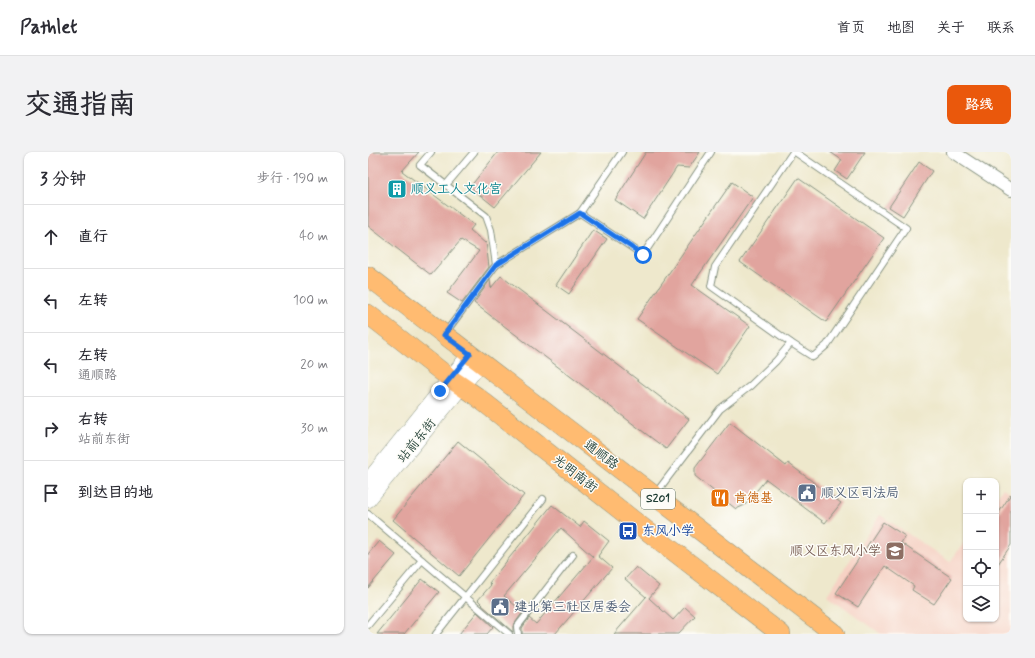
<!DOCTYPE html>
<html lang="zh">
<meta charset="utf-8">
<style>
:root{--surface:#fff;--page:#f2f2f3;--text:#2b2b33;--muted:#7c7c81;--line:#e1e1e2;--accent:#ea580c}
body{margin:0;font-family:Mynerve,"LXGW WenKai TC",sans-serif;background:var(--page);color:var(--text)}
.controls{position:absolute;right:12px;bottom:12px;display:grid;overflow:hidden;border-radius:8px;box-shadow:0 1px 3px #0004}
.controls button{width:36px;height:36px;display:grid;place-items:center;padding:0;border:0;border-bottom:1px solid var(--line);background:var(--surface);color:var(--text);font:20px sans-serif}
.stop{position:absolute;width:12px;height:12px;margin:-9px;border:3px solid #1a73e8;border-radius:50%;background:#fff}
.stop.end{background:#1a73e8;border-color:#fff;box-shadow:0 1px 4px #0008}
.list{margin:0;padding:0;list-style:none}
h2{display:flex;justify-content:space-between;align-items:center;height:52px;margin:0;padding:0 16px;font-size:17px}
h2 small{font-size:13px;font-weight:400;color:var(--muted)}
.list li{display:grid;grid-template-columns:26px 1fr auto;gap:12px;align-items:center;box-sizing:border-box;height:64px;padding:0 16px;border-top:1px solid var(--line)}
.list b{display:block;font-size:15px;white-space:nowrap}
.list p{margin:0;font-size:13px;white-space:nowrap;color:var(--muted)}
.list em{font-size:13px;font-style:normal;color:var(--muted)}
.icon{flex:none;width:22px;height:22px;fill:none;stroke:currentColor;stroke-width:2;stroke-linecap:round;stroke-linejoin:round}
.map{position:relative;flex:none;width:643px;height:482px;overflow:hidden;border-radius:8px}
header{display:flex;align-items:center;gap:24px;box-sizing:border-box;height:56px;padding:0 20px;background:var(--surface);border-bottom:1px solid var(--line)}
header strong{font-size:19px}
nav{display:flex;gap:22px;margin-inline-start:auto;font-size:14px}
.intro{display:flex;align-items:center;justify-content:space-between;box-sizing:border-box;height:96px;padding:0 24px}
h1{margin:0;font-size:28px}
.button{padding:10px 18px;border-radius:8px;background:var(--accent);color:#fff;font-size:14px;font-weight:700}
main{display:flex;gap:24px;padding:0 24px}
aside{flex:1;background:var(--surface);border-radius:8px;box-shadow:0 1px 3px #0004}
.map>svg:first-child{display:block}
.built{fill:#f6d2c4}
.building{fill:#e1a49e}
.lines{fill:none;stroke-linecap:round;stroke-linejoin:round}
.service-casing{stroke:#869280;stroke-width:8}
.minor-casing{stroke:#869280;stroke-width:14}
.tertiary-casing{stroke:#869280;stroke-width:16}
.primary-casing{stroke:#869280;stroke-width:20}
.service{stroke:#fff;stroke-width:6}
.minor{stroke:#fff;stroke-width:12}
.tertiary{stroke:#fff;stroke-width:15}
.primary{stroke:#ffbb71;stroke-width:19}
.route{stroke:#1a73e8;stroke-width:5}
.labels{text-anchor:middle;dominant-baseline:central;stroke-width:3;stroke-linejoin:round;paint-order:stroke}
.shield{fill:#fdfcf7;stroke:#62766e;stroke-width:1}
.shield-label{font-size:12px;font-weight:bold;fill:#1f3d34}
.culture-label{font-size:13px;fill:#0d838f;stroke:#fdfcf7;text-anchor:start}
.street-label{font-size:13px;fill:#1f3d34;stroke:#fdfcf7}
.service-label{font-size:13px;fill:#4e5e75;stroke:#fdfcf7;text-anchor:start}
.food-label{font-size:13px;fill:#c56008;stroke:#fdfcf7;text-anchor:start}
.transit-label{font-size:13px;fill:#164399;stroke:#fdfcf7;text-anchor:start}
.education-label{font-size:13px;fill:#785e54;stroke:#fdfcf7;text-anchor:end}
</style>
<header>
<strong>Pathlet</strong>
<nav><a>首页</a><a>地图</a><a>关于</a><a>联系</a></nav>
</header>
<div class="intro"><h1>交通指南</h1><a class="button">路线</a></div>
<main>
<aside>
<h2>3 分钟<small>步行 · 190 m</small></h2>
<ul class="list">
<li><svg class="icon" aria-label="ahead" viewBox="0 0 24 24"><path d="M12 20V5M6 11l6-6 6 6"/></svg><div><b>直行</b></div><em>40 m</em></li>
<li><svg class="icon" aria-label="left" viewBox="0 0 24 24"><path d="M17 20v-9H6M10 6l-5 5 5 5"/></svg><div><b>左转</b></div><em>100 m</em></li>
<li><svg class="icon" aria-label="left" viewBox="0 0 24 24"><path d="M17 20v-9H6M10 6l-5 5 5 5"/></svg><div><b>左转</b><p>通顺路</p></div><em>20 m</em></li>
<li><svg class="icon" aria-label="right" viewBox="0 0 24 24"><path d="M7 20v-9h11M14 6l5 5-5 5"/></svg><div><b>右转</b><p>站前东街</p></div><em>30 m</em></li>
<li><svg class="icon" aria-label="arrive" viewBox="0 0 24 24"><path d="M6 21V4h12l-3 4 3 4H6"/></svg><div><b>到达目的地</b></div></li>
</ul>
</aside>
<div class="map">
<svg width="643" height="482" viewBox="0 0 643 482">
<rect width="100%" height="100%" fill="#fdfcf7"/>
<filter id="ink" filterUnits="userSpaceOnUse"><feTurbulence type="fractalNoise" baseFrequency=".025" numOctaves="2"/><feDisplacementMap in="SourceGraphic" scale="8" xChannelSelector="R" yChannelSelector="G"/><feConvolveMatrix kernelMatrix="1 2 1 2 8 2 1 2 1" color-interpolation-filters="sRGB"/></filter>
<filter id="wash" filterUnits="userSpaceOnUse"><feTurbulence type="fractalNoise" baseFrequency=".012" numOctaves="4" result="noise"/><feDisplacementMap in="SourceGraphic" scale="16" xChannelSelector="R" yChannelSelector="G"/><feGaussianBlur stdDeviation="0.9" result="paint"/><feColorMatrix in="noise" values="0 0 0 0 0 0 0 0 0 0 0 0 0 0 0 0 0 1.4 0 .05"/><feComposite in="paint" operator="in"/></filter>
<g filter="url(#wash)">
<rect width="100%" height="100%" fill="#eee8cc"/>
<polygon class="built" points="635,336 643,341 643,482 513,482 459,443 512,363 582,410 598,388 598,467 628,467 628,346"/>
<g id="blocks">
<g class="building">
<polygon points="0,0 51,0 34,19 106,73 102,78 117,91 118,90 121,115 94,151 79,141 111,99 93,88 63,123 0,74"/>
<polygon points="130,0 173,0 127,55 102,35"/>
<polygon points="278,0 332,0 321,16 309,15 275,67 247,48"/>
<polygon points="462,0 497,0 479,27 467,19 474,8"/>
<polygon points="551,10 564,19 535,64 521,55"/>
<polygon points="430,26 516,86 458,170 372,110"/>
<polygon points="364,30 385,45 324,133 382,174 349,222 269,167"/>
<polygon points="225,78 239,87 201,142 188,133"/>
<polygon points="133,124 321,267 298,297 106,151 122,128 123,136"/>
<polygon points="362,270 418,314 420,311 473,351 457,371 398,327 377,353 368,357 327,324 327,316"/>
<polygon points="90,289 156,343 91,424 25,368"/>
<polygon points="643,342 643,393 628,415 628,365"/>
<polygon points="184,353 212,375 216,369 241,389 230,404 244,416 187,482 154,482 154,476 161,466 168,472 225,405 193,376 136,444 155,460 145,474 145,480 114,453 115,453 110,448 123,433 121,431"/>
<polygon points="515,370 537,384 533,391 584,426 566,452 544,438 546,434 517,414 490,455 468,441"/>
<polygon points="11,389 28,403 0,436 0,402"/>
<polygon points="268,415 291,434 281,446 305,468 317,455 327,464 310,482 246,482 278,445 257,427"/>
<polygon points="54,427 71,440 36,482 9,482"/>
<polygon points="109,460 125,475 119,482 91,482"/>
</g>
</g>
</g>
<g filter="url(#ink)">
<use href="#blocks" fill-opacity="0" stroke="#869280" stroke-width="1"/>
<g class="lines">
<defs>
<g id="service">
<polyline points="63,0 52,13 118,64 123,78 128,113 78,180"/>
<polyline points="425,0 347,115 343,134 423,191 445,205 459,193 538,76 427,0"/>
<polyline points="78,33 106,0"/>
<polyline points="212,61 254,0"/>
<polyline points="128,113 212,61 275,103 343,0"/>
<polyline points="288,341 352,257 382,234 408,209 423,191"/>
<polyline points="0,362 141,482"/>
<polyline points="0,473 54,408"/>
<polyline points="68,482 175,347"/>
<polyline points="150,482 149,475 205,403"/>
</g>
<polyline id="minor" points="585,0 643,38"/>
<g id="tertiary">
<polyline points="0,329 102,202"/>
<polyline points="0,348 113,211"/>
</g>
<g id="primary">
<polyline points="0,124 467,482"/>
<polyline points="0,162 83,227 108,244 265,368 413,482"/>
</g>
</defs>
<use href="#service" class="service-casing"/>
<use href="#minor" class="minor-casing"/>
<use href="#tertiary" class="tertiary-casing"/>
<use href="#primary" class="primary-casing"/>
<use href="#service" class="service"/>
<use href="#minor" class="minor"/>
<use href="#tertiary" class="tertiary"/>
<use href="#primary" class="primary"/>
</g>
</g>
<g class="lines" filter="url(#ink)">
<polyline class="route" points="72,239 102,202 76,183 128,113 212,61 275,103"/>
</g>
<defs>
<symbol id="building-square" viewBox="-11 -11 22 22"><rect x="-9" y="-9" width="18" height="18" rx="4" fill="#0f9aa8" stroke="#fdfcf7"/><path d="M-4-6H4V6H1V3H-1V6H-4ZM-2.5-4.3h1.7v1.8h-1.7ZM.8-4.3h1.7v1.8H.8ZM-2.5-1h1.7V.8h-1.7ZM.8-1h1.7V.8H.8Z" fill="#fff"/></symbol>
<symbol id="civic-square" viewBox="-11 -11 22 22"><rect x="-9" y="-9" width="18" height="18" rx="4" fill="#5c6f8a" stroke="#fdfcf7"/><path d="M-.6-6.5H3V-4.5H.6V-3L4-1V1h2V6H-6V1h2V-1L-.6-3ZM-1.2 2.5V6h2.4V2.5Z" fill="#fff"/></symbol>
<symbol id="restaurant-square" viewBox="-11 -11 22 22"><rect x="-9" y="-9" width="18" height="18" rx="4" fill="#e8710a" stroke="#fdfcf7"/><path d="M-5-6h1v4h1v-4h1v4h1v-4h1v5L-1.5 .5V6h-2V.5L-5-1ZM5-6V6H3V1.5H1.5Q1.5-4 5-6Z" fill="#fff"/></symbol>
<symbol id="bus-square" viewBox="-11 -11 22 22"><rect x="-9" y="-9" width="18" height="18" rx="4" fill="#1a4fb4" stroke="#fdfcf7"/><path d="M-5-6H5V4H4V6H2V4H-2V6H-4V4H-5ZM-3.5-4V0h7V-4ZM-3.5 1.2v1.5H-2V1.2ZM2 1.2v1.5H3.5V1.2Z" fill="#fff"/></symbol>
<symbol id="school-square" viewBox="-11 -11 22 22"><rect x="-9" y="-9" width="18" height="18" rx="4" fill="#8d6e63" stroke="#fdfcf7"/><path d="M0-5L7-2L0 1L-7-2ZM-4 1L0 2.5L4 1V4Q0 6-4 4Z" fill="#fff"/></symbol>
</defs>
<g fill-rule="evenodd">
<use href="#building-square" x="18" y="26" width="22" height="22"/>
<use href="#civic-square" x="428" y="330" width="22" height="22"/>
<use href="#restaurant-square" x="341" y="335" width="22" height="22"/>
<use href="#bus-square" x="249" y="368" width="22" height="22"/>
<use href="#school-square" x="516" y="388" width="22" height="22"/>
<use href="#civic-square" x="121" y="444" width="22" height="22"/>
</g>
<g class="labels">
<rect class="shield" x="273" y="337" width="34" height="20" rx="3"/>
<g class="shield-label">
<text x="290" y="347">S201</text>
</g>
<g class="culture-label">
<text x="43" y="37">顺义工人文化宫</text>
</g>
<g class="street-label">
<text transform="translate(49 289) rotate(-51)">站前东街</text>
<text transform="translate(233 303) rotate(37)">通顺路</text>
<text transform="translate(207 322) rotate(38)">光明南街</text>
</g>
<g class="service-label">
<text x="453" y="341">顺义区司法局</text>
<text x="146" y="455">建北第三社区居委会</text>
</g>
<g class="food-label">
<text x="366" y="346">肯德基</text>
</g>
<g class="transit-label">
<text x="274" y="379">东风小学</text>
</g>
<g class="education-label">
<text x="513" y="399">顺义区东风小学</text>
</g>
</g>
</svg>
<div class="controls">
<button>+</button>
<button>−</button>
<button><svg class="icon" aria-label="locate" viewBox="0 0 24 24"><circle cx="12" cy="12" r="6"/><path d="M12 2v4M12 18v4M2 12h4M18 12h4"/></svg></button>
<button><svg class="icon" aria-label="layers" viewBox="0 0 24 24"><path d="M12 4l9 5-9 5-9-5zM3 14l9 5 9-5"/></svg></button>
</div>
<div class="stop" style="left:275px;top:103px"></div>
<div class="stop end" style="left:72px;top:239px"></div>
</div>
</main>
